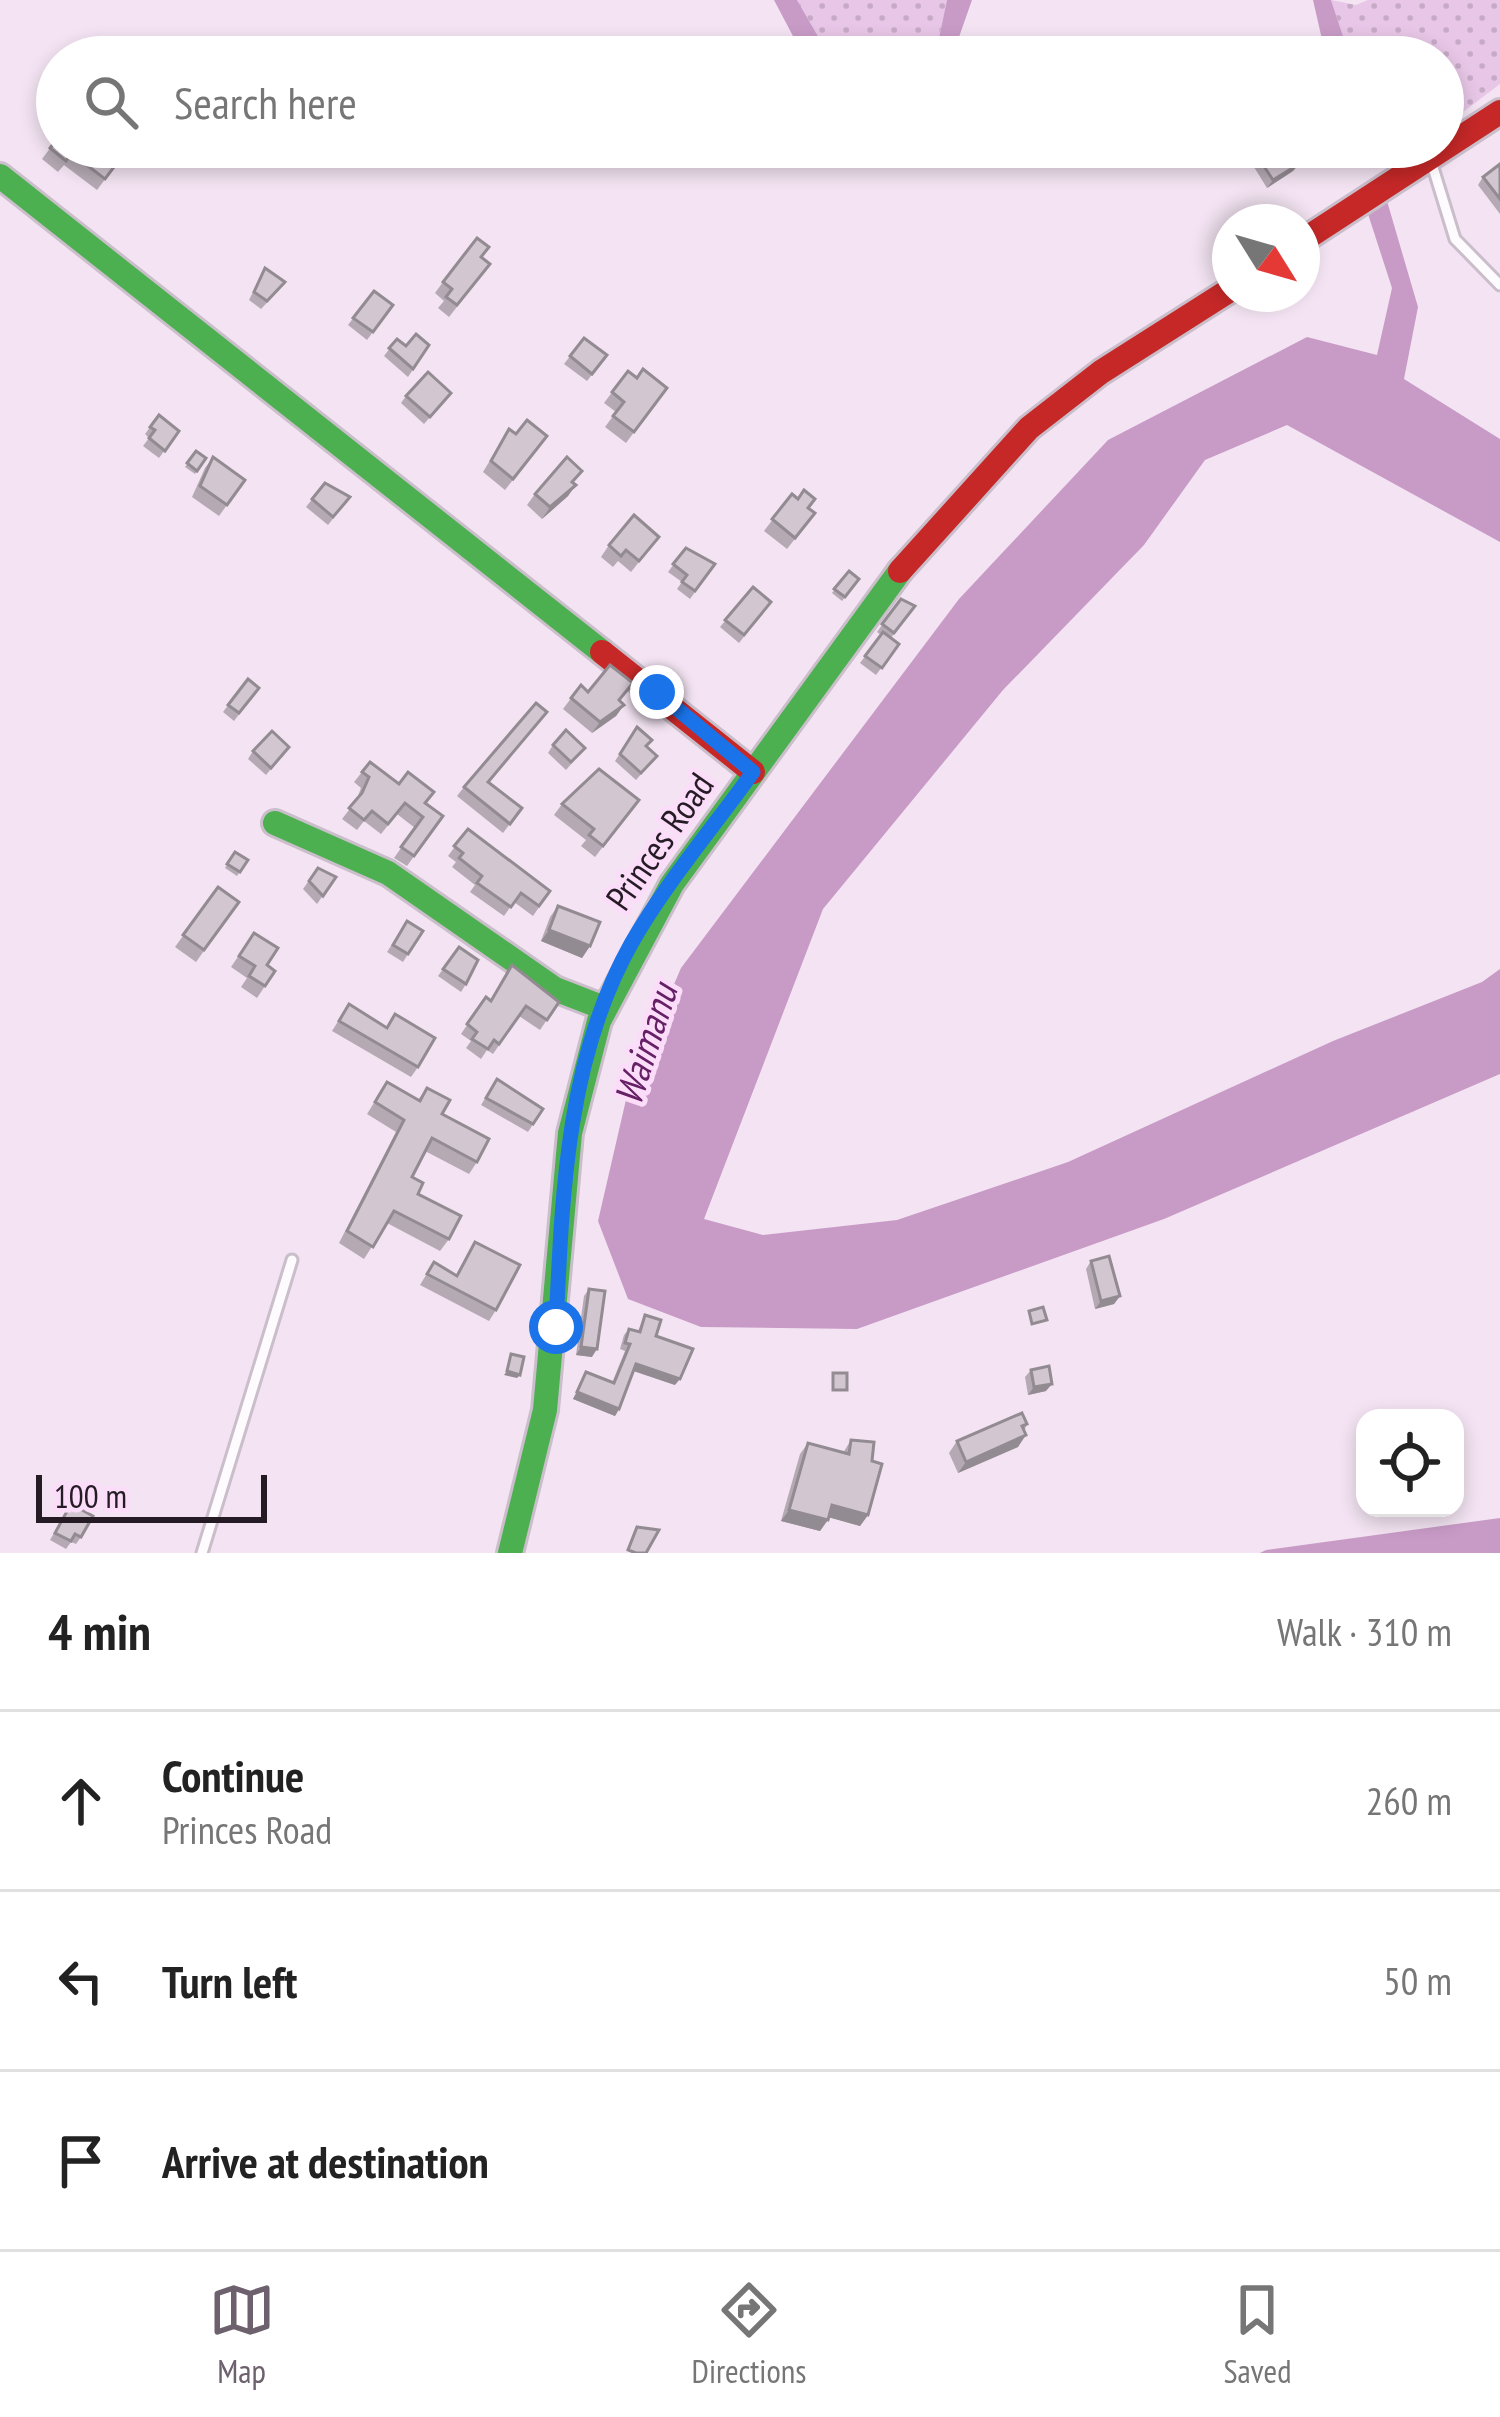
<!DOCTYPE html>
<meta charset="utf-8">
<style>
:root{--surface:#fff;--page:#f6f6f6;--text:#222;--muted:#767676;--line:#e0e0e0;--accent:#6d616d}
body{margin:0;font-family:"PT Sans Narrow",sans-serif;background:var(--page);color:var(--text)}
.controls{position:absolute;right:36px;bottom:36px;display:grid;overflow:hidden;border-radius:24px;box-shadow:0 6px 18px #0003}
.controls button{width:108px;height:108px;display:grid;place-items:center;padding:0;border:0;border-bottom:3px solid var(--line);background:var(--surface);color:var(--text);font:60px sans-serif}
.compass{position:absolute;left:1212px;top:204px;width:108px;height:108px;border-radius:50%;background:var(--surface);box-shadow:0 6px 18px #0003;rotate:127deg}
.scale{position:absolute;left:36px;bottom:30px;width:231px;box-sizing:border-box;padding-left:12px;border:6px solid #251b25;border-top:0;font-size:33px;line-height:42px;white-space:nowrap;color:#251b25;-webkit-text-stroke:9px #fbddf9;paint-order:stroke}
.stop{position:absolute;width:36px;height:36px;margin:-27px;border:9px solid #1a73e8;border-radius:50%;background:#fff}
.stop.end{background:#1a73e8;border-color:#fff;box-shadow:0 3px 12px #0008}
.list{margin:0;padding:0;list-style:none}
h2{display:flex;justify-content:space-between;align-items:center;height:156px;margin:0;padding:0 48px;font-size:51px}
h2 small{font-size:39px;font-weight:400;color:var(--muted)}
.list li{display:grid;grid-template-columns:78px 1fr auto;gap:36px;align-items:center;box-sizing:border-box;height:180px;padding:0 48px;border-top:3px solid var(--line)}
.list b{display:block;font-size:45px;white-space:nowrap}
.list p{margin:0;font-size:39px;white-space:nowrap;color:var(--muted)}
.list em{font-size:39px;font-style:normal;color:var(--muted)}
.icon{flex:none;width:66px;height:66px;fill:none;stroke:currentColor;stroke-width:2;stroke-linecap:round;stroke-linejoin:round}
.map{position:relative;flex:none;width:1500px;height:1553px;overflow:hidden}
.search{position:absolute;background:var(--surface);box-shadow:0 6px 18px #0003;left:36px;right:36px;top:36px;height:132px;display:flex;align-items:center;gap:30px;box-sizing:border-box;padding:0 42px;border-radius:66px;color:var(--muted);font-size:45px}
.sheet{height:696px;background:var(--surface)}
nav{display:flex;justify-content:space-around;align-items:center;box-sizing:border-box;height:168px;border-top:3px solid var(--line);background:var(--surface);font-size:33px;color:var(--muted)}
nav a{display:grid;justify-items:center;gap:6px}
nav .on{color:var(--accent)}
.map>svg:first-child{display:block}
.grass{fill:url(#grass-dots)}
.water{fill:#c89bc6}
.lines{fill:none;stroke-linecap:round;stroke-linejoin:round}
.lane-casing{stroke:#cabeca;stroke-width:15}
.fast-casing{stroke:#cabeca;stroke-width:30}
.jam-casing{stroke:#cabeca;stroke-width:30}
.lane{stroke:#fdfbfd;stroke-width:9}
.fast{stroke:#4caf50;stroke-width:24}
.jam{stroke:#c62828;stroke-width:24}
.wall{fill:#b5aab4}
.shaded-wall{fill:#938b92}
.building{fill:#d2c6d1;stroke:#938b92;stroke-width:3}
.route{stroke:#1a73e8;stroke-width:15}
.labels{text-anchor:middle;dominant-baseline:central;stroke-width:10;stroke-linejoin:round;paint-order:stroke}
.street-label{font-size:36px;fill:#251b25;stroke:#fbddf9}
.water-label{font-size:39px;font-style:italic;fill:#652066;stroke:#fbddf9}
</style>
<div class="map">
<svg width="1500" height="1553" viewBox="0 0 1500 1553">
<defs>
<pattern id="grass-dots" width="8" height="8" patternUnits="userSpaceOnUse" patternTransform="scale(3)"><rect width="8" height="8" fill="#e8c6e7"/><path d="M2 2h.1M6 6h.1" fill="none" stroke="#c7aac6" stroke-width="1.8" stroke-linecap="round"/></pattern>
</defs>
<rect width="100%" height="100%" fill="#f4e4f3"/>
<g class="grass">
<polygon points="797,0 947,0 935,57 830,57"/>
<polygon points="1331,0 1356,5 1368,0 1500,0 1500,84 1443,127 1443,57 1350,57"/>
</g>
<g class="water">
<polygon points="774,0 797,0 830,57 804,57"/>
<polygon points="947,0 972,0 952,57 935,57"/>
<polygon points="1313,0 1331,0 1350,57 1326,57"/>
<polygon points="1387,201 1418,307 1404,379 1500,439 1500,542 1287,425 1205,460 1144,545 1003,690 823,909 704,1219 763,1235 897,1220 1068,1162 1333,1041 1482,982 1500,969 1500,1074 1164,1219 857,1329 701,1327 628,1299 598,1221 628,1091 681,968 959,599 1108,440 1307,337 1377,355 1392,288 1368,214"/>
<polygon points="1500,1518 1500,1553 1260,1553 1266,1550"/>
</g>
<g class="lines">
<defs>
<g id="lane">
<polyline points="1431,161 1455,239 1500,285"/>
<polyline points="202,1553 292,1260"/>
</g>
<g id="fast">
<polyline points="0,176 602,652"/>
<polyline points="275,823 388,873 555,989 604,1008"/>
<polyline points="510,1553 545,1410 570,1133 599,1021 672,884 900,571"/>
</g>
<g id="jam">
<polyline points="1302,241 1500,112"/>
<polyline points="900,571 1029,428 1101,372 1230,290"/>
<polyline points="602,652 753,772"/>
</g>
</defs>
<use href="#lane" class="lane-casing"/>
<use href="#fast" class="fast-casing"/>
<use href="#jam" class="jam-casing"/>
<use href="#lane" class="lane"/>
<use href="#fast" class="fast"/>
<use href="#jam" class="jam"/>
</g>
<g class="wall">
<polygon points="57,139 129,147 97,190 64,165 58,172 42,159"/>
<polygon points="1254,151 1299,164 1293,171 1267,188 1249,159"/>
<polygon points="1500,164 1500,214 1478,185 1483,177"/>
<polygon points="482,258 482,275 449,317 438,308 444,301 435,293 443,282"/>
<polygon points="265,268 280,289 261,309 249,300"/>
<polygon points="374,291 393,305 367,340 348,325"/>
<polygon points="584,338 607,355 587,381 564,364"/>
<polygon points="397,339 406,346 429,345 408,377 384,356"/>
<polygon points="628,371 637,378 667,388 626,443 605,427 616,412 604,403"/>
<polygon points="451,393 424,424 401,403 406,396"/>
<polygon points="159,415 179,431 159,458 143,446 149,438 145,434"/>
<polygon points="509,429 516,434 547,436 505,490 483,472"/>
<polygon points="196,451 206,458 195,474 185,467"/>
<polygon points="213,457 245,480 219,516 192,497 205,468"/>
<polygon points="325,483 350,497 328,525 306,507"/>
<polygon points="574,483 568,496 542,519 527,505 535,494"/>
<polygon points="792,494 815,513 787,549 764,531"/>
<polygon points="659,537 631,572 618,561 613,567 601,557 609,545"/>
<polygon points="686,548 715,564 690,599 677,589 682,582 668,572"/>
<polygon points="849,571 859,579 842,601 832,593"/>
<polygon points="753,587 771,602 739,643 720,627"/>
<polygon points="901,599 915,606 891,638 899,644 876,675 860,663 881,635 877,632"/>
<polygon points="248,679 259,688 234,721 223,712"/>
<polygon points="581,685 588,692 620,701 624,705 616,716 592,733 563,709"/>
<polygon points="547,712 489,783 522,808 503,833 457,796 464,787"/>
<polygon points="637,727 647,747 657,756 636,780 615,761"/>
<polygon points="553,745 585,748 566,770 548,753"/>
<polygon points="289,747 266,775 248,759 253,751"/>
<polygon points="370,762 443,816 407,866 394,858 415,828 397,814 381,834 364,821 357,830 342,819 356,801 361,788 354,782"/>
<polygon points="639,800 595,857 581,846 586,840 554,815 562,804"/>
<polygon points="468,829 550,891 533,916 514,902 504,916 470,892 475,885 452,867 456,862 448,856"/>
<polygon points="235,852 248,860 237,876 225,868"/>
<polygon points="318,868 336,877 317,904 303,889"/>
<polygon points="218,887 239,902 196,962 175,947"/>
<polygon points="558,906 590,946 582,958 541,941 550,917"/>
<polygon points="407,921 408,954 403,962 387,952"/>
<polygon points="254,933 267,965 275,971 257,998 241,987 247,978 231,967"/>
<polygon points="459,947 466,984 461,992 438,976"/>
<polygon points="512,965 559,1002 540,1030 519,1016 493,1054 487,1050 481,1059 466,1048 471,1041 461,1034 486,997 491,1001"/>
<polygon points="349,1004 386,1028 395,1014 418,1067 411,1077 332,1031"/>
<polygon points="497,1079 543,1109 528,1132 481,1105"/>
<polygon points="387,1082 418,1100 427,1088 442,1114 477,1162 469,1174 425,1151 412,1177 418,1194 449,1239 440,1251 387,1223 364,1259 339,1243 396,1132 367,1114"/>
<polygon points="475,1242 496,1310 489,1321 420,1285 434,1262 456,1275"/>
<polygon points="1091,1261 1120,1296 1114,1304 1095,1309 1086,1269"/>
<polygon points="589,1289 592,1357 576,1355 584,1296"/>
<polygon points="645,1315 656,1336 675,1385 633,1371 619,1409 615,1416 573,1399 586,1372 612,1383 625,1351 620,1349 624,1335 629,1329 638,1331"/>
<polygon points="1031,1370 1046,1391 1028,1395 1025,1377"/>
<polygon points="1027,1424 1018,1447 958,1473 949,1453 957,1441"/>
<polygon points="851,1440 868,1515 860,1526 829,1517 820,1531 781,1521 800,1454 808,1443 843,1453"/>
<polygon points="71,1504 81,1537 76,1544 71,1542 66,1549 50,1540"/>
</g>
<g class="shaded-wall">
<polygon points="1299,164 1293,171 1267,188 1273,180"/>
<polygon points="576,485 568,496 542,519 550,507"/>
<polygon points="624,705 616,716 592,733 600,722"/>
<polygon points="549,930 590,946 582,958 541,941"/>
<polygon points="1120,1296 1114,1304 1095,1309 1101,1301"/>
<polygon points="581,1347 597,1349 592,1357 576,1355"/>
<polygon points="636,1364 680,1379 675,1385 631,1370"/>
<polygon points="507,1371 520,1375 517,1378 504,1375"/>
<polygon points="1052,1384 1046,1391 1028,1395 1034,1387"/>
<polygon points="577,1392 619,1409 615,1416 573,1399"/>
<polygon points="1026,1435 1018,1447 958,1473 966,1462"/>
<polygon points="832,1505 868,1515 860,1526 824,1516"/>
<polygon points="789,1510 828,1520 820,1531 781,1521"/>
</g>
<g class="building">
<polygon points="57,139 57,147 129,147 105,179 71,153 66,161 50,148"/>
<polygon points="1261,147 1288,147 1299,164 1273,180 1254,151"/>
<polygon points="1500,164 1500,199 1483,177"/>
<polygon points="477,238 489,247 481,257 490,264 457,305 446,297 452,289 443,282"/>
<polygon points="265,268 285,282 267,301 254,292"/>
<polygon points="374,291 393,305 373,332 353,318"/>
<polygon points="416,334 429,345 413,369 389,348 397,339 406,346"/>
<polygon points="584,338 607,355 592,374 570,356"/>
<polygon points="643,369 667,388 634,432 613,416 624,402 612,392 628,371 637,378"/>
<polygon points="428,372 451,393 430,417 406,396"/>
<polygon points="159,415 179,431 165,451 149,438 155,430 150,427"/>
<polygon points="527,420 547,436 513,479 491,461 509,429 516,434"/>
<polygon points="196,451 206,458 197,471 187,463"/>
<polygon points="213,457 245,480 227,505 200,486"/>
<polygon points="567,457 582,471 572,482 576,485 550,507 535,494"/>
<polygon points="325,483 350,497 333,517 312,499"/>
<polygon points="804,490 815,499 808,508 815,513 795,538 772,519 792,494 798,499"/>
<polygon points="634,515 659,537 639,561 626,550 621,556 609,545"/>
<polygon points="686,548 715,564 695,591 682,582 687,575 673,564"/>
<polygon points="849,571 859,579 845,597 834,589"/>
<polygon points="753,587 771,602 744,635 725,620"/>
<polygon points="901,599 915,606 894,633 882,624"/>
<polygon points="883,632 899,644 882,668 865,656"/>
<polygon points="610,665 633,683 619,700 624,705 600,722 571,698 581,685 588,692"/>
<polygon points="248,679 259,688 239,713 228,705"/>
<polygon points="536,703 547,712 488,782 522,808 510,824 464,787"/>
<polygon points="637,727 652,740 646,746 657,756 641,773 620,754"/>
<polygon points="566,730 585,748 571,762 553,745"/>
<polygon points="272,731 289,747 271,768 253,751"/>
<polygon points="370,762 399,784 408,772 434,792 425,803 443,816 414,856 401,847 423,817 405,803 388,824 372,811 364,820 349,808 362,793 369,777 362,772"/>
<polygon points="599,769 639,800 603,846 589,835 594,829 562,804"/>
<polygon points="468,829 550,891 539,906 521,893 511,907 477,883 482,876 459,858 463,853 454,846"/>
<polygon points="235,852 248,860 240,872 227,864"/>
<polygon points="318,868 336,877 323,896 309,881"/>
<polygon points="218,887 239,902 204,950 183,935"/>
<polygon points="558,906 600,922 590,946 549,930"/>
<polygon points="407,921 423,931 408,954 393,945"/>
<polygon points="254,933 278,948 267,965 275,971 265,986 249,976 255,966 239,956"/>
<polygon points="459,947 478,960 466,984 443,969"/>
<polygon points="512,965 559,1002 547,1020 526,1006 499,1044 494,1040 488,1049 472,1039 477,1032 467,1024 486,997 491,1001"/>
<polygon points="349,1004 387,1028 395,1014 435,1038 418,1067 339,1021"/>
<polygon points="497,1079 543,1109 533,1124 486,1098"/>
<polygon points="387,1082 420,1101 427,1088 450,1100 442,1114 489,1139 477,1162 432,1138 412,1177 423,1183 418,1194 461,1216 449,1239 394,1211 373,1247 347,1231 404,1120 375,1102"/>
<polygon points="475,1242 520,1265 496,1310 427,1274 434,1262 457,1276"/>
<polygon points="1109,1256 1120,1296 1101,1301 1091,1261"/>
<polygon points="589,1289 605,1291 597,1349 581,1347"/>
<polygon points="1043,1307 1047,1320 1032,1324 1029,1311"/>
<polygon points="645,1315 661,1320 656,1336 693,1349 680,1379 636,1364 619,1409 577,1392 586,1372 614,1383 630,1344 625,1343 629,1329 640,1332"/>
<polygon points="511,1354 524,1357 520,1375 507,1371"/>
<polygon points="1049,1366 1052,1384 1034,1387 1031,1370"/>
<rect x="833" y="1373" width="14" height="17"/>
<polygon points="1022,1413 1027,1424 1022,1426 1026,1435 966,1462 957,1441"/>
<polygon points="851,1440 874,1442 872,1461 882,1464 868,1515 832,1505 828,1520 789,1510 808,1443 849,1454"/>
<polygon points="71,1504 93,1516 81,1537 75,1534 71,1541 55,1533"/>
<polygon points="637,1527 659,1530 646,1553 636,1553 628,1550"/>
</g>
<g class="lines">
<path class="route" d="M 556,1327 C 562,1197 566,1060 631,944 C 665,884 713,828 753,772 L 657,692"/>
</g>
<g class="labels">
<g class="street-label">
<text transform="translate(659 841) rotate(-55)">Princes Road</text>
</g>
<g class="water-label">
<text transform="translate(645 1044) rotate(-72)">Waimanu</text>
</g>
</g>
</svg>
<div class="controls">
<button><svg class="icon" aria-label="locate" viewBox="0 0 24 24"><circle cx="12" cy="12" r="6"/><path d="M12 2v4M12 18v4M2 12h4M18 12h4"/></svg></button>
</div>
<svg class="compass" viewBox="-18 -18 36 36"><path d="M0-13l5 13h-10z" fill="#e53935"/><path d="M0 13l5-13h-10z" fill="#767676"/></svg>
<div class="scale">100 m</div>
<div class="stop" style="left:556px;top:1327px"></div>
<div class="stop end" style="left:657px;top:692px"></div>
<div class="search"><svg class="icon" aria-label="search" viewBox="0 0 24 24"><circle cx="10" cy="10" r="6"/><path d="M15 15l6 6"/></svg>Search here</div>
</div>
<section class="sheet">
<h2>4 min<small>Walk · 310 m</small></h2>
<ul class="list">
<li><svg class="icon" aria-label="ahead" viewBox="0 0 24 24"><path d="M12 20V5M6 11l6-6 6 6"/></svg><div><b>Continue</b><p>Princes Road</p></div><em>260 m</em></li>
<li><svg class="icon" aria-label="left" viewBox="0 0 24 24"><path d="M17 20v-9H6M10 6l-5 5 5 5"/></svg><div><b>Turn left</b></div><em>50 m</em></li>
<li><svg class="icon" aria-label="arrive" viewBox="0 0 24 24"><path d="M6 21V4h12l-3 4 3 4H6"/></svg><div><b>Arrive at destination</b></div></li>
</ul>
</section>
<nav>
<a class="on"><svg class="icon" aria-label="map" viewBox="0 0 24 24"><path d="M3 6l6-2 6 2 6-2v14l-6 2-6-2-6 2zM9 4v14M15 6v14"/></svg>Map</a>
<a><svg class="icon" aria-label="directions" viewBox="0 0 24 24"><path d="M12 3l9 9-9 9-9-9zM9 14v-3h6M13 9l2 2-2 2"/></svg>Directions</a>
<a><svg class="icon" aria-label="saved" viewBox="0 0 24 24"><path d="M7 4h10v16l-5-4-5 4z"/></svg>Saved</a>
</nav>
